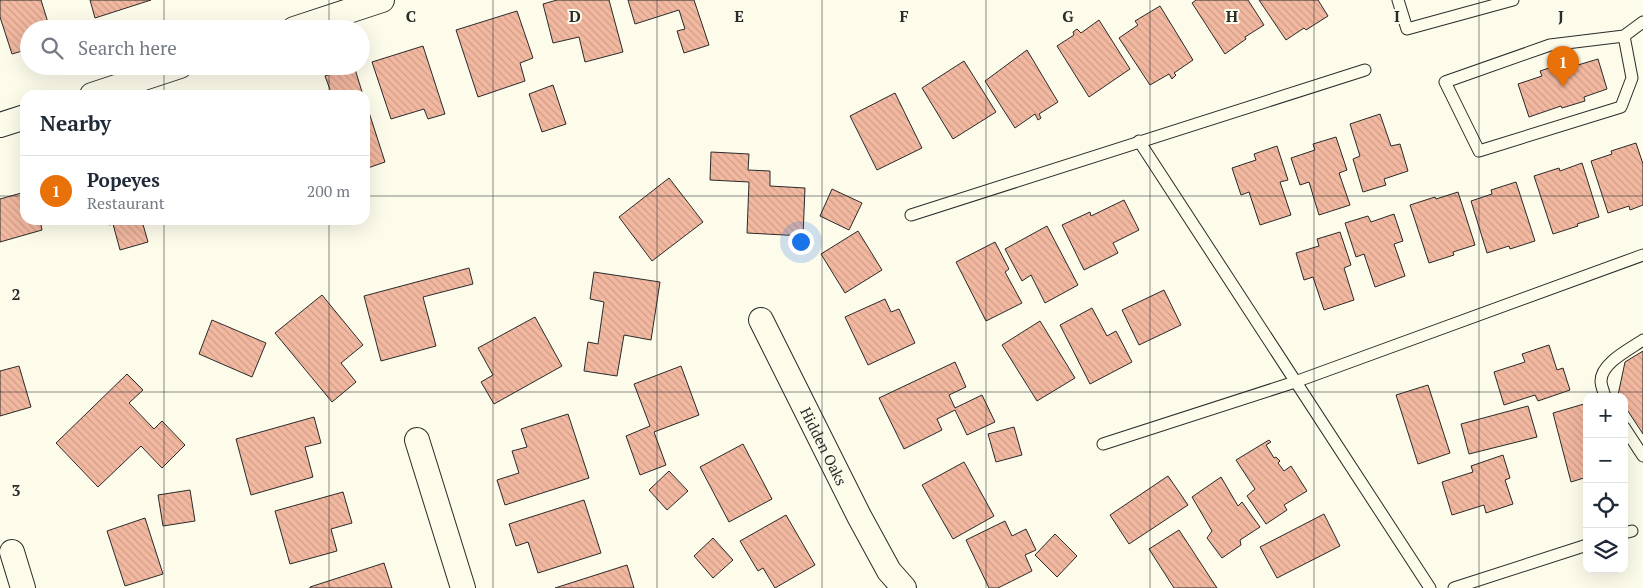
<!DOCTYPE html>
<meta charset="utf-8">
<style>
:root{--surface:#fff;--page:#f2f2f3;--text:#1f2937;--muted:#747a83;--line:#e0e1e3;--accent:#c62828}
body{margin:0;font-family:"PT Serif",serif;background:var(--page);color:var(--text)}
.controls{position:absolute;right:15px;bottom:15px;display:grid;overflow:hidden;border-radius:10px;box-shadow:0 5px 20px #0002}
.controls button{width:45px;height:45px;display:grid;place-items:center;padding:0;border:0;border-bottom:1px solid var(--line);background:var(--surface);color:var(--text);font:25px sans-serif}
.you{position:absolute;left:800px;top:241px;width:18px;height:18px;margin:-12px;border:4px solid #fff;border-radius:50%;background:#1a73e8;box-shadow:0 0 0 8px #1a73e833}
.badge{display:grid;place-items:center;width:32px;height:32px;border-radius:50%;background:var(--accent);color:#fff;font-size:16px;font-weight:700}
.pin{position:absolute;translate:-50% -41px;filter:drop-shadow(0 1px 2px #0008)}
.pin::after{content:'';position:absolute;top:26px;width:18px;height:15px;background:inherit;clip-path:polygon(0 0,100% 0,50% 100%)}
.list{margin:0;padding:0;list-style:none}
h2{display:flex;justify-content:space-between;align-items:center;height:65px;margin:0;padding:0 20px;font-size:21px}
h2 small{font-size:16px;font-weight:400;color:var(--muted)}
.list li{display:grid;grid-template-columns:32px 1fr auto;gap:15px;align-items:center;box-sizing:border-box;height:70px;padding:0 20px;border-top:1px solid var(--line)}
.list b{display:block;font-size:19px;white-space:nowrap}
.list p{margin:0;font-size:16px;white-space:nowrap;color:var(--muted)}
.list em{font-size:16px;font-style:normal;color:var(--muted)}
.icon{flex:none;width:28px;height:28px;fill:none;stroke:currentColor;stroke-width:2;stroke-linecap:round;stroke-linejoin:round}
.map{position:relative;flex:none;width:1643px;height:588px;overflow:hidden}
.search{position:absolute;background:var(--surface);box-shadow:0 5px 20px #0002;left:20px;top:20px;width:350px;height:55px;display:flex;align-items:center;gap:12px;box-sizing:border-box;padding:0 18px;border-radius:28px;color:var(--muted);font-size:19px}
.panel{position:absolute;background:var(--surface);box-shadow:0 5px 20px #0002;left:20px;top:90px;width:350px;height:135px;border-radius:15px}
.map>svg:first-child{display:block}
.building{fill:url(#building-back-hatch);stroke:#2b2b2b}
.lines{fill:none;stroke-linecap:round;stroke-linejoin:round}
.lane-casing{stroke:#2b2b2b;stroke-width:13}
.street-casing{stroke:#2b2b2b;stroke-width:26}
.lane{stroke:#fdfbea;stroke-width:11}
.street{stroke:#fdfbea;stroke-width:24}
.grid{fill:none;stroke:#2b2b2b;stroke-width:1;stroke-opacity:0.55}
.labels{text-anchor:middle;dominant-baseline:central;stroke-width:4;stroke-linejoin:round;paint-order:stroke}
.street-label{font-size:15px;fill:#2b2b2b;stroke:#fdfbea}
.grid-label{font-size:16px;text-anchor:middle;font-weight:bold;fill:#2b2b2b;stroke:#fdfbea;stroke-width:4;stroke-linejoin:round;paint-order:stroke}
</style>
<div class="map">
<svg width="1643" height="588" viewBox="0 0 1643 588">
<defs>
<pattern id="building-back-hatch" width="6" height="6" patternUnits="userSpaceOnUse" patternTransform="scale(1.25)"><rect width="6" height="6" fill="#f2b8a0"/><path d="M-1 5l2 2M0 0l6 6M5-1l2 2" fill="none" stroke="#d09e8a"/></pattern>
</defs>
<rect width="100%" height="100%" fill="#fdfbea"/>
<g class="building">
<polygon points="0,0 41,0 50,29 29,29 29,49 12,54 0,17"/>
<polygon points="90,0 151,0 95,18"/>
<polygon points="557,0 609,0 623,52 585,62 579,37 553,43 543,4"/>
<polygon points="628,0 694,0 709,45 684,53 677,31 685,29 679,10 635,24"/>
<polygon points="1196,0 1248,0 1264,25 1245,37 1246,39 1225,54 1192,3"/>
<polygon points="1259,0 1318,0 1328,16 1306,30 1304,28 1286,40"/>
<polygon points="1160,6 1193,60 1174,73 1176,75 1172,79 1169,74 1150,85 1119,38 1138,25 1135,21"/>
<polygon points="517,11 533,58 520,63 525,81 478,97 456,30"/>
<polygon points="1099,20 1130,69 1089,97 1057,46 1074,35 1073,32 1077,29 1081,33"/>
<polygon points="423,46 445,114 428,119 424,109 391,119 372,62"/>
<polygon points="1027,50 1058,102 1039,114 1041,118 1038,120 1035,114 1015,128 985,81"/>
<polygon points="1576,59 1578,65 1598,59 1607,89 1584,97 1585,101 1562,108 1561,106 1529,117 1518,84 1542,76 1540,71"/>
<polygon points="964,61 996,112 953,139 922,88"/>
<polygon points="354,66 363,95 332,95 325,76"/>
<polygon points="553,85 566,124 542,132 529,94"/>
<polygon points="895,93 922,148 877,170 850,116"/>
<polygon points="365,100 385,162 365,169"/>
<polygon points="1380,114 1391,146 1400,144 1408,171 1384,179 1386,185 1363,192 1353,159 1360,156 1350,124"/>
<polygon points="1336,137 1347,170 1339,173 1350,205 1319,215 1309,182 1300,185 1291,158 1315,150 1313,144"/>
<polygon points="1636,143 1643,164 1643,205 1630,210 1629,206 1608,213 1591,161 1612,154 1611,151"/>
<polygon points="1277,146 1288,180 1280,182 1291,215 1260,225 1249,192 1241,195 1232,168 1256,160 1254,154"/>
<polygon points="711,152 749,154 748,170 770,171 770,186 805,188 803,236 747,233 749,182 710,180"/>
<polygon points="1582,163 1599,217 1577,224 1578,226 1553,234 1534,176 1559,168 1560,171"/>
<polygon points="669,178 703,222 652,261 619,217"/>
<polygon points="1516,182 1535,241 1510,249 1509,246 1487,253 1471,201 1492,194 1491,190"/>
<polygon points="832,189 862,203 849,230 820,216"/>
<polygon points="25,192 25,220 40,220 42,230 0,242 0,199"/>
<polygon points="1458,192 1475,245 1453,252 1454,255 1429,263 1410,205 1435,197 1436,199"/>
<polygon points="1124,200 1139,230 1113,243 1118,253 1084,270 1062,225 1090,212 1091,216"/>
<polygon points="1394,214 1403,241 1394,244 1405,276 1375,287 1364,254 1356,257 1345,223 1368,216 1371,222"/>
<polygon points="107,220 135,220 136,223 142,221 148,242 120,250 113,224 109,225"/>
<polygon points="1047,226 1078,285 1045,303 1031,275 1022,281 1005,249"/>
<polygon points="858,231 882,270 845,293 821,254"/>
<polygon points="1340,232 1351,265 1344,268 1354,300 1324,310 1313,277 1304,280 1296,253 1319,246 1317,239"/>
<polygon points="995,242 1009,269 1005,272 1022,303 986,321 956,262"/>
<polygon points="469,268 473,284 423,297 436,346 381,361 364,296"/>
<polygon points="594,272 660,282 651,340 624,335 617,376 584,371 588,342 598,344 604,302 590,299"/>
<polygon points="1164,290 1181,325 1139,345 1122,310"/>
<polygon points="322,295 363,345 341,363 356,382 332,402 275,333"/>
<polygon points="885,299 891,312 899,309 915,343 868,365 845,317"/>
<polygon points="1092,308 1107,336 1116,331 1132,362 1090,384 1060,325"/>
<polygon points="535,317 562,366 494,404 481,382 493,375 478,348"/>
<polygon points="212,320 266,343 252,377 199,354"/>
<polygon points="1040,321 1075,378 1037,401 1002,345"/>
<polygon points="1549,345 1557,370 1563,368 1570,390 1538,401 1535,395 1504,405 1494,372 1525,362 1522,354"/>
<polygon points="1643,351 1643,434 1624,405 1624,397 1619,397 1618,395 1625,362"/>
<polygon points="955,362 966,387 949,395 955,408 982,395 995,422 967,435 955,410 937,419 942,430 904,449 879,398"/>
<polygon points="19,366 31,407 0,416 0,371"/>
<polygon points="681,366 699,415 654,432 666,465 640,475 626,436 650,426 634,384"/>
<polygon points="127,374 143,390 129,403 154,429 162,421 185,445 162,468 141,446 98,487 56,443"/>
<polygon points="1428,385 1450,453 1418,464 1396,395"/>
<polygon points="1584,404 1587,412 1587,477 1571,482 1553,413"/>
<polygon points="1528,406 1537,437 1469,454 1461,424"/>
<polygon points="568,414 589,478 505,505 497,480 519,473 512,451 527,447 521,429"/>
<polygon points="314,417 321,443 305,447 313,477 251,495 236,439"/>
<polygon points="1014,427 1022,455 996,462 988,434"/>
<polygon points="1269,440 1271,442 1266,445 1274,458 1276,457 1280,461 1278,463 1284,471 1291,466 1307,491 1284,505 1287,510 1266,524 1247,496 1255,489 1236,460"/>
<polygon points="743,444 772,499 729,522 700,467"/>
<polygon points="1503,455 1510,478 1505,480 1513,504 1486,513 1484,505 1452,515 1442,482 1473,472 1471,466"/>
<polygon points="964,462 994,516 953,539 922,485"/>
<polygon points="669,471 688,491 667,510 649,490"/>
<polygon points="1168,476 1188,505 1129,544 1110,515"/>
<polygon points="1221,477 1238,506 1242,502 1260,527 1240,540 1241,545 1222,558 1207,538 1212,531 1192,497"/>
<polygon points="190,490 195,521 163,526 158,495"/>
<polygon points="343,492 352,523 331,529 337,551 290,564 275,511"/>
<polygon points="584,500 601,553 538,573 528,542 516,546 509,524"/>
<polygon points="1324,514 1340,546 1277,578 1260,547"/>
<polygon points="786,515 815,565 775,588 763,568 758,571 740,541"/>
<polygon points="145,518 163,574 125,586 107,531"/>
<polygon points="1005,521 1012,536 1026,529 1036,550 1025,555 1032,571 998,588 989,588 966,540"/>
<polygon points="1179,530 1217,588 1174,588 1149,549"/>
<polygon points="1055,534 1077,556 1057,577 1035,555"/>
<polygon points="713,538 733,560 713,578 694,556"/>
<polygon points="384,563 392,588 310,588 310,587"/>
<polygon points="627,565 634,588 555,588"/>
</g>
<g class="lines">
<defs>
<g id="lane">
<polyline points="1398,0 1407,29 1513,0"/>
<polyline points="1624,36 1632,78 1621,107 1479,151 1445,82 1550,45 1624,36 1643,22"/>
<polyline points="1139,141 1430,588"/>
<polyline points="911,215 1365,70"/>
<path d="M 1605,397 C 1604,392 1601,386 1601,381 C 1601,363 1630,349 1643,340"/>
<polyline points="1624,427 1643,456"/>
<polyline points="1103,444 1295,382 1643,255"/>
<polyline points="1624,533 1632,531"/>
<polyline points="1454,588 1587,545"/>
</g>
<g id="street">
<polyline points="294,29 382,0"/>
<polyline points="92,95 180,66"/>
<polyline points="0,125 25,117"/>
<path id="s1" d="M 761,320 L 859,516 L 889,571 L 904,588"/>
<polyline points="417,440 463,588"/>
<polyline points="12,552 23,588"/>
</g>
</defs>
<use href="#lane" class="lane-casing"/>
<use href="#street" class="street-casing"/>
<use href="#lane" class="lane"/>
<use href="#street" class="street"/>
</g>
<path class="grid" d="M 164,0 L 164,29M 329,0 L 329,29M 493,0 L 493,588M 657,0 L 657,588M 822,0 L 822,588M 986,0 L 986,588M 1150,0 L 1150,588M 1314,0 L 1314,588M 1479,0 L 1479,588M 164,66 L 164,95M 329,66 L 329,95M 0,196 L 25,196M 365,196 L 1643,196M 164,220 L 164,588M 329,220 L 329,588M 0,392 L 1643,392"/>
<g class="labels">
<g class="street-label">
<text stroke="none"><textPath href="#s1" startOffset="141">Hidden Oaks</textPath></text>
</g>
</g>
<g class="grid-label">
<text x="411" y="22">C</text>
<text x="575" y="22">D</text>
<text x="739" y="22">E</text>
<text x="904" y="22">F</text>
<text x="1068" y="22">G</text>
<text x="1232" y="22">H</text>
<text x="1397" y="22">I</text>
<text x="1561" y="22">J</text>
<text x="16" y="300">2</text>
<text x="16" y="496">3</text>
</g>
</svg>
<div class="controls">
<button>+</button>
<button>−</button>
<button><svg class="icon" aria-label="locate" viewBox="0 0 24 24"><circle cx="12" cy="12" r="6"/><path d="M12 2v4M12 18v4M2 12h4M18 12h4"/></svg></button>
<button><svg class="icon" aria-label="layers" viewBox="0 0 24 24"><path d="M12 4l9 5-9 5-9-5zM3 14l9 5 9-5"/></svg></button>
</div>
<div class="you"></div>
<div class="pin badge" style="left:1563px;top:87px;background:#e8710a">1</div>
<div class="search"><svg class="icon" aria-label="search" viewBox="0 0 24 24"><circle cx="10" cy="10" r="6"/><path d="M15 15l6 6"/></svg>Search here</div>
<section class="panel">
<h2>Nearby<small></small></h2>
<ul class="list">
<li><span class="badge" style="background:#e8710a">1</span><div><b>Popeyes</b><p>Restaurant</p></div><em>200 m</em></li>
</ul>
</section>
</div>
